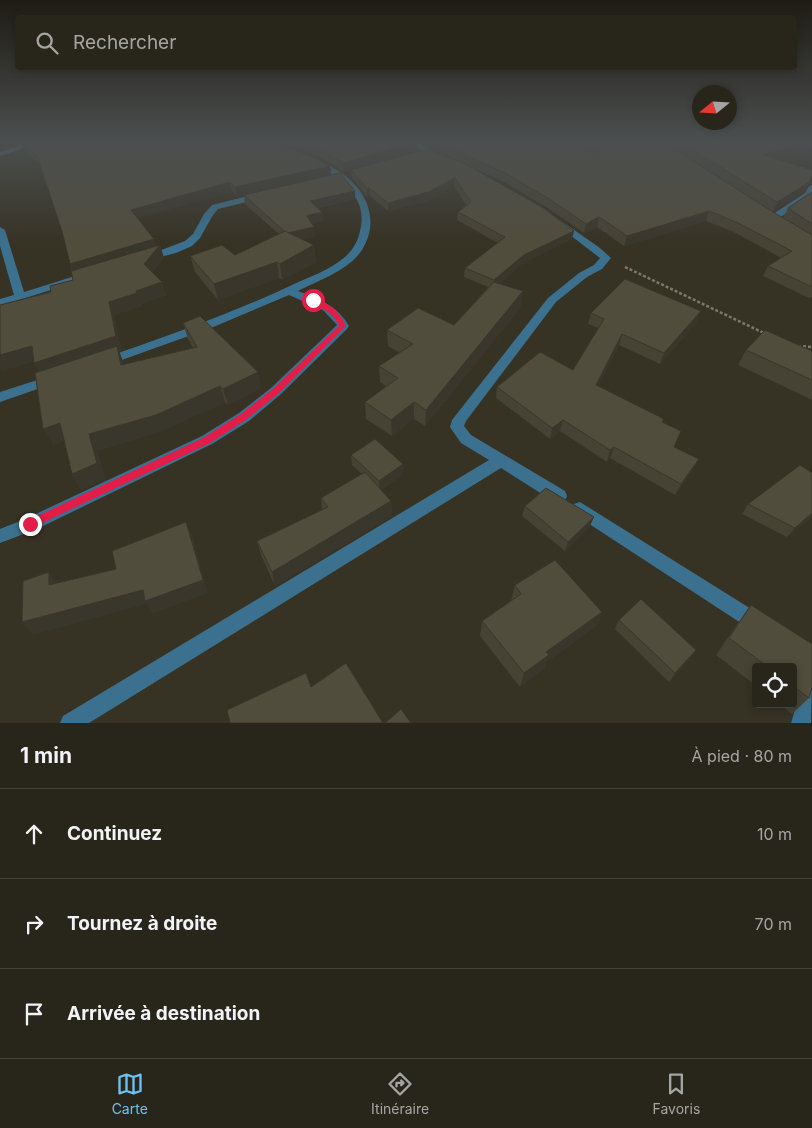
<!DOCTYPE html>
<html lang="fr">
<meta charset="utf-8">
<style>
:root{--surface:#28261b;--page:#302e24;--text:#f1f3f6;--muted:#a5a5a3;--line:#44433a;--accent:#6bc3f2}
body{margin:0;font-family:Inter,sans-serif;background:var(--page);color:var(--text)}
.controls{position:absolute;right:15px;bottom:15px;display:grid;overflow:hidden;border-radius:5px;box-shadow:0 2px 8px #0003}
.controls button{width:45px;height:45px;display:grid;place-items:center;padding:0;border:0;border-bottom:1px solid var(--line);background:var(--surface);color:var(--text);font:25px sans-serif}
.compass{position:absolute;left:692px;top:85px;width:45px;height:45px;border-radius:50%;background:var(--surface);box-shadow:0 2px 8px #0003;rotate:252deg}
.stop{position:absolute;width:15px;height:15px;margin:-11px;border:4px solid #e11d48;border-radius:50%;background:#fff}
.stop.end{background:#e11d48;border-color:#fff;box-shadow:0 1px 5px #0008}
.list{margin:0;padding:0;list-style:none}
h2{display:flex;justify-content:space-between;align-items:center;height:65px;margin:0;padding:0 20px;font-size:21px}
h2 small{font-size:16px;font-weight:400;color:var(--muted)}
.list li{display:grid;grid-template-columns:32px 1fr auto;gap:15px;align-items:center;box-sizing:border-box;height:90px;padding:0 20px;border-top:1px solid var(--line)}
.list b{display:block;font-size:19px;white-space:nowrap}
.list em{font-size:16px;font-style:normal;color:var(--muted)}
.icon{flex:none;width:28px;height:28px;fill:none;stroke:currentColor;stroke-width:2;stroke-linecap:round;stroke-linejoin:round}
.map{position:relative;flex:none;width:812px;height:723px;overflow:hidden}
.search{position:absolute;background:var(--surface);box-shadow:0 2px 8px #0003;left:15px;right:15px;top:15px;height:55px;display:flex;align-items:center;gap:12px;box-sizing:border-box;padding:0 18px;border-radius:5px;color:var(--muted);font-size:19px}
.sheet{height:335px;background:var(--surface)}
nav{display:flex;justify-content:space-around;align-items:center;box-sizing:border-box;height:70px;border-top:1px solid var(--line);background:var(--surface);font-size:14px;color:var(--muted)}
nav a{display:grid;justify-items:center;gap:2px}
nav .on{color:var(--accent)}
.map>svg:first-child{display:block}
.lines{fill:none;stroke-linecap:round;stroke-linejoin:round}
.path{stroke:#7b786c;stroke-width:2.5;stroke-dasharray:3 2;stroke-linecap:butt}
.street{fill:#3b718e;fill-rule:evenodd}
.secondary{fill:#3594c1;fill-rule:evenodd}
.wall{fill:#464234}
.shaded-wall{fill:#39362b}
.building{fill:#514d3d;stroke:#39362b}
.route{fill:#e11d48}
</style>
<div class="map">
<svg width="812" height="723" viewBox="0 0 812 723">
<rect width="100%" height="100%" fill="#363224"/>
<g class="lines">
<g class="path">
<polyline points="625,267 766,334"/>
<polyline points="798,346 812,347"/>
</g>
<g class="street">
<polygon points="408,142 417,142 444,157 437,159"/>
<path d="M 312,160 C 320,159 330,166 337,170 C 366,188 381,219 362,250 C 348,271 319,280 298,291 C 319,299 337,305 349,326 L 347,329 L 281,394 L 249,421 L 212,444 L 37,529 L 0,543 L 0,529 L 25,519 L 202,436 L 239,413 L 271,388 L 337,325 L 323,310 L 289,295 L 211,328 L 105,366 L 99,362 L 101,359 C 165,337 230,314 292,285 C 309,277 330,270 345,257 C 353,250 358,241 360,231 C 369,197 340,176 312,164 Z"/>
<polygon points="812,185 812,196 776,220 770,220 770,216 805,193 809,186"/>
<polygon points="260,193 263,194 263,198 218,209 213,215 200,238 192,246 176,253 148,260 143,257 185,241 193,234 204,214 212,205"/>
<polygon points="560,220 600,248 611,258 602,269 587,277 556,302 466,421 464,426 471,435 565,491 567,496 565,501 559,502 553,501 501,468 89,723 60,723 63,716 489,460 461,443 450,427 452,420 548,298 579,273 594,265 600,258 557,225 555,223"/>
<polygon points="0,227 5,230 24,292 88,272 93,275 92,277 0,306 0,299 14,295 0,246"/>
<polygon points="53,375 59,379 58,382 0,402 0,392"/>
<polygon points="580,502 764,617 766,623 764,629 757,632 750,629 574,514 572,509 574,504"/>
<polygon points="812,673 811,723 791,723 805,676"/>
</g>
<polygon class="secondary" points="30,142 42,142 0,156 0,152"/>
</g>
<g class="wall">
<polygon points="16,142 272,142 330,166 331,175 355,191 355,199 318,208 322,212 323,221 312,224 315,236 301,239 314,245 316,262 282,280 279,278 218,300 195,272 190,256 235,255 279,234 245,204 244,195 306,181 237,196 232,191 138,218 156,247 160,245 164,258 152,272 162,282 166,295 141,304 142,306 114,315 121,350 119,351 124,364 193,348 188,339 183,323 261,388 228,405 225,402 162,431 97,451 105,479 81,490 72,474 64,441 53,445 39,371 34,361 2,371 0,367 0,305 51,292 73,280 72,271 70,264 62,231 40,164 24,150 21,143 17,144"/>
<polygon points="273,142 417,142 417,150 352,170 462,163 418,142 663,142 783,218 788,208 812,192 812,297 809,298 763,276 768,266 781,258 734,232 706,221 624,246 597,227 584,233 549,209 506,183 467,165 572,239 522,264 499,284 521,307 425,426 414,419 392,436 366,419 365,402 387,387 380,382 379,366 400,353 388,346 387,330 454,325 488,287 464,277 465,268 498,243 457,220 458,212 466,205 454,186 428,201 388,211 370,196 367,197 352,178 351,170 344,172 325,160 301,150"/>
<polygon points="664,142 782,142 788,155 775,159 808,184 804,192 773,212"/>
<polygon points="591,313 697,322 660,364 619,345 598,386 662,423 674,447 693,470 675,495 610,458 607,462 560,431 550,439 496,398 497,387 573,370 598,328 588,324"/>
<polygon points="746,350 812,351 812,400 738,365"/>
<polygon points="351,455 403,464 403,474 381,490 391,501 392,516 275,586 261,555 257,541 322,510 321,498 362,474 352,465"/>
<polygon points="748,504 812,517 787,537 742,514"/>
<polygon points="525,506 590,526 565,551 522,516"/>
<polygon points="515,585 602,612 596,626 546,662 544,669 520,687 480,636 482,621 511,601"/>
<polygon points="751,605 812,644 812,688 809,698 792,714 780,704 793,704 793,667 756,667 756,686 716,655 738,623"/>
<polygon points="619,620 696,650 690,659 669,682 615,629"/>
</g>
<g class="shaded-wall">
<polygon points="415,142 417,142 417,150 344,172 344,163"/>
<polygon points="792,146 788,155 760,164 763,155"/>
<polygon points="330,166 331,175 237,196 235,187"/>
<polygon points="812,176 812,184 808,184 804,192 773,212 777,202"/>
<polygon points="455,178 454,186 428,201 388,211 388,203"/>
<polygon points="230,182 232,191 134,220 131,210"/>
<polygon points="367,188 369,188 370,196 367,197"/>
<polygon points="355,191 355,199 311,209 310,201"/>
<polygon points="709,211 706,221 624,246 627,236"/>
<polygon points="322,212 323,221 308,225 307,216"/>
<polygon points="599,217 597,227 584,233 586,224"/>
<polygon points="314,227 315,236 288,242 286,233"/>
<polygon points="574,231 572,239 522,264 493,289 494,280 524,255"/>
<polygon points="154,239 157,249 74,274 70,264"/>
<polygon points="160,245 164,258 148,277 144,264"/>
<polygon points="314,245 316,262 282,280 280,264"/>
<polygon points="277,262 279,278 218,300 214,284"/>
<polygon points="162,282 166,295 141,304 142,306 114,315 121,350 119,351 123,362 127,381 42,376 34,363 109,302"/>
<polygon points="523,291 521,307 425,426 426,410"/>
<polygon points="701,311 697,322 660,364 664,353"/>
<polygon points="622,334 619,345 593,396 596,385"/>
<polygon points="32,346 39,360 2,371 0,367 0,355"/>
<polygon points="258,372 261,388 228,405 223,389"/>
<polygon points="220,386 225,402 162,431 97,451 105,479 81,490 72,474 89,434"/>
<polygon points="414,402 414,419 392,436 391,420"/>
<polygon points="563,420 560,431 550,439 552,428"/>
<polygon points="60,423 68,440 53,445 43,429"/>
<polygon points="614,447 610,458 607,462 610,450"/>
<polygon points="699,459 693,470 675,495 681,484"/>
<polygon points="403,464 403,474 380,491 379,481"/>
<polygon points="391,501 392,516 275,586 272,572"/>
<polygon points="812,513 812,517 787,537 795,528"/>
<polygon points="594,517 590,526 565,551 568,542"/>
<polygon points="186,522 192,535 208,593 152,614 147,604 33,635 22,622 143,590"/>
<polygon points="49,572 58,585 49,585"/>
<polygon points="602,612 596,626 546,662 544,669 520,687 524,673 546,652"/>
<polygon points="696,650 690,659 669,682 675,673"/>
</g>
<g class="building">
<polygon points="21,142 272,142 306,154 330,166 235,187 230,182 131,210 154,239 70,264 62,231 37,156"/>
<polygon points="302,142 415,142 344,163 324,152"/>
<polygon points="437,142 572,142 592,153 601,150 601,148 590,142 663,142 773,212 812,235 812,287 768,266 792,251 738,223 709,211 627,236 599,217 586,224 551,200 507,174"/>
<polygon points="680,142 782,142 792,146 763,155 812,170 812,176 808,183 777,202"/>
<polygon points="427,149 465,164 542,207 574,231 524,255 494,280 465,268 505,237 458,212 471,202 455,178 428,192 388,203 369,188 367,188 351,170"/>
<polygon points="340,173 355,191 310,201 322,212 307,216 314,227 288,233 284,231 244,195"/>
<polygon points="812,192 812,224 788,208"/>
<polygon points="285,231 314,245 280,264 277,262 214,284 190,256 222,245 235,255"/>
<polygon points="160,245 144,264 162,282 136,291 137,293 109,302 116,336 34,363 32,346 0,355 0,305 51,292 50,286 73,280 71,271"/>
<polygon points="625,279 701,311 664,353 622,334 596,385 664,419 662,422 681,431 674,447 699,459 681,484 614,447 610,450 563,420 552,428 497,387 540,352 573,370 604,319 591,313"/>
<polygon points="494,282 523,291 426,410 414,402 391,420 365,402 398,378 379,366 413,344 387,330 418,308 454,325"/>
<polygon points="200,316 258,372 223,389 220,386 156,415 89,434 97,463 72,474 60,423 43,429 35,373 117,346 121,365 197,347 183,323"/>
<polygon points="765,330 812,351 812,380 746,350"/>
<polygon points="375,439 403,464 379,481 351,455"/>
<polygon points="800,465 812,473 812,513 795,528 748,504"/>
<polygon points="365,472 391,501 272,572 257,541 328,507 321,498"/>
<polygon points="546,488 594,517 568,542 525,506"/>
<polygon points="186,522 203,580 145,601 143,590 22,622 23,581 49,572 49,585 116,569 112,551"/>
<polygon points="555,560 602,612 546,652 549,655 524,673 482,621 521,594 515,585"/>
<polygon points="641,599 696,650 675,673 619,620"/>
<polygon points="751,605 812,644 812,688 809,698 793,686 793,667 768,667 729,638"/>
<polygon points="346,663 383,723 230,723 227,710 306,673 311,687"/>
<polygon points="401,709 411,723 385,723"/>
</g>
<linearGradient id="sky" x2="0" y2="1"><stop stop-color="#1e1c14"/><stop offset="0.58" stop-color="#4c4f50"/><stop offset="1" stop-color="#4c4f50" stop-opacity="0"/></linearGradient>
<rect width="812" height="244" fill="url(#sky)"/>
<path class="route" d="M 310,299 C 325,298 341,313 346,326 L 279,393 L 247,419 L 210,443 L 34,527 L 27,527 L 25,524 L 27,521 L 203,438 L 241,414 L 273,389 L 339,326 C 334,313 322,308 310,302 Z"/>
</svg>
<div class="controls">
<button><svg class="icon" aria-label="locate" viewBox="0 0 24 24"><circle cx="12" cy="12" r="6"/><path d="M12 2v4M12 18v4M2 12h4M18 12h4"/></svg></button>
</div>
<svg class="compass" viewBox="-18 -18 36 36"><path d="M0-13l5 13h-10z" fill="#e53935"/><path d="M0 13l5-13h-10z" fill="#a5a5a3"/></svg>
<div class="stop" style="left:313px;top:300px"></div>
<div class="stop end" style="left:30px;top:524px"></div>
<div class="search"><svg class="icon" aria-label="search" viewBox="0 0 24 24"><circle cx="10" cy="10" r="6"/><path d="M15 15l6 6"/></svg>Rechercher</div>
</div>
<section class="sheet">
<h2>1 min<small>À pied · 80 m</small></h2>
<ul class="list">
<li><svg class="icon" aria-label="ahead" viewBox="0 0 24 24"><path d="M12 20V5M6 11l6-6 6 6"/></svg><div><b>Continuez</b></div><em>10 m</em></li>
<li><svg class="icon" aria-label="right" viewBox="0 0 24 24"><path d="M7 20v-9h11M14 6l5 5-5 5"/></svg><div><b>Tournez à droite</b></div><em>70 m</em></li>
<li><svg class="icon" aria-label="arrive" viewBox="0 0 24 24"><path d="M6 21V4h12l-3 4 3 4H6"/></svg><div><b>Arrivée à destination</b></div></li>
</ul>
</section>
<nav>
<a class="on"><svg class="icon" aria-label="map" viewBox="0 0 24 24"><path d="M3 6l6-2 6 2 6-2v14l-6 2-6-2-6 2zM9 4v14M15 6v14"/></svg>Carte</a>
<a><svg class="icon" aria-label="directions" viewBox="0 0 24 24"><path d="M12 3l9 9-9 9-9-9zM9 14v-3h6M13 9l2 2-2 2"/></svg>Itinéraire</a>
<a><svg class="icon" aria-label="saved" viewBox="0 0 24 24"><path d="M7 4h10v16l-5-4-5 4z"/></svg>Favoris</a>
</nav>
